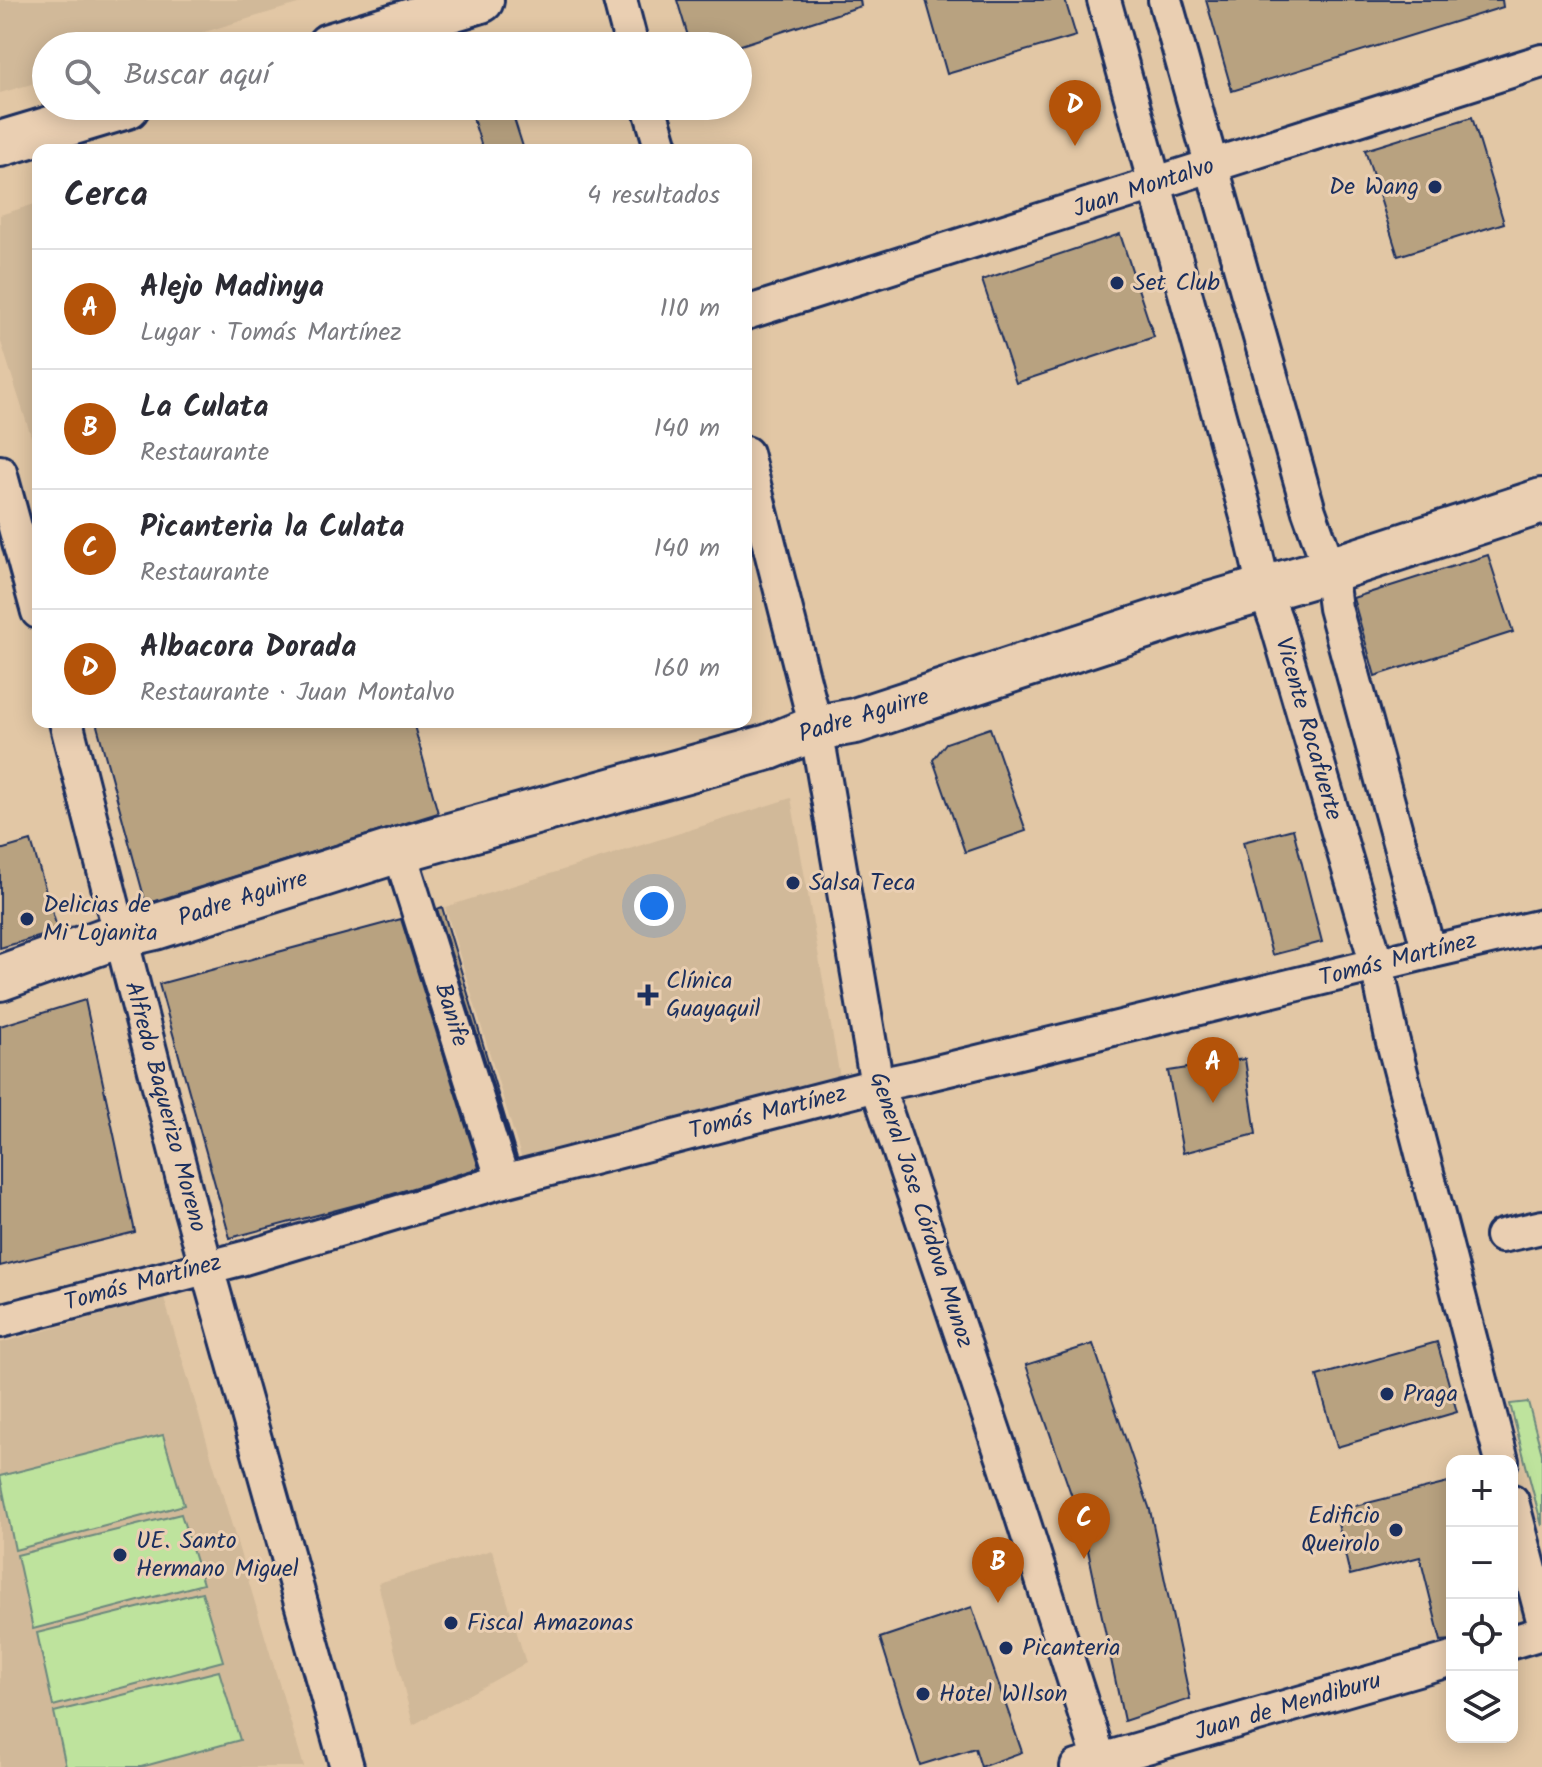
<!DOCTYPE html>
<html lang="es">
<meta charset="utf-8">
<style>
:root{--surface:#fff;--page:#f2f2f3;--text:#2b2b33;--muted:#7c7c81;--line:#e1e1e2;--accent:#b45309}
body{margin:0;font-family:Kalam,sans-serif;background:var(--page);color:var(--text)}
.controls{position:absolute;right:24px;bottom:24px;display:grid;overflow:hidden;border-radius:16px;box-shadow:0 4px 20px #0003}
.controls button{width:72px;height:72px;display:grid;place-items:center;padding:0;border:0;border-bottom:2px solid var(--line);background:var(--surface);color:var(--text);font:40px sans-serif}
.you{position:absolute;left:654px;top:906px;width:28px;height:28px;margin:-20px;border:6px solid #fff;border-radius:50%;background:#1a73e8;box-shadow:0 0 0 12px #1a73e833}
.badge{display:grid;place-items:center;width:52px;height:52px;border-radius:50%;background:var(--accent);color:#fff;font-size:26px;font-weight:700}
.pin{position:absolute;translate:-50% -66px;filter:drop-shadow(0 2px 4px #0008)}
.pin::after{content:'';position:absolute;top:42px;width:28px;height:24px;background:inherit;clip-path:polygon(0 0,100% 0,50% 100%)}
.list{margin:0;padding:0;list-style:none}
h2{display:flex;justify-content:space-between;align-items:center;height:104px;margin:0;padding:0 32px;font-size:34px}
h2 small{font-size:26px;font-weight:400;color:var(--muted)}
.list li{display:grid;grid-template-columns:52px 1fr auto;gap:24px;align-items:center;box-sizing:border-box;height:120px;padding:0 32px;border-top:2px solid var(--line)}
.list b{display:block;font-size:30px;white-space:nowrap}
.list p{margin:0;font-size:26px;white-space:nowrap;color:var(--muted)}
.list em{font-size:26px;font-style:normal;color:var(--muted)}
.icon{flex:none;width:44px;height:44px;fill:none;stroke:currentColor;stroke-width:2;stroke-linecap:round;stroke-linejoin:round}
.map{position:relative;flex:none;width:1542px;height:1767px;overflow:hidden}
.search{position:absolute;background:var(--surface);box-shadow:0 4px 20px #0003;left:32px;top:32px;width:720px;height:88px;display:flex;align-items:center;gap:20px;box-sizing:border-box;padding:0 28px;border-radius:44px;color:var(--muted);font-size:30px}
.panel{position:absolute;background:var(--surface);box-shadow:0 4px 20px #0003;left:32px;top:144px;width:720px;height:584px;border-radius:16px}
.map>svg:first-child{display:block}
.built{fill:#d1b999}
.green{fill:#bee39d;stroke:#6c897e;stroke-width:2}
.building{fill:#b8a280;stroke:#1b2f5e;stroke-width:2}
.lines{fill:none;stroke-linecap:round;stroke-linejoin:round}
.street-casing{stroke:#1b2f5e;stroke-width:38}
.secondary-casing{stroke:#1b2f5e;stroke-width:50}
.street{stroke:#eacfb2;stroke-width:32}
.secondary{stroke:#eacfb2;stroke-width:44}
.poi-dot{fill:#1b2f5e;stroke:#eacfb2;stroke-width:3}
.labels{text-anchor:middle;dominant-baseline:central;stroke-width:6;stroke-linejoin:round;paint-order:stroke}
.poi-label{font-size:24px;fill:#1b2f5e;stroke:#eacfb2;text-anchor:start}
.street-label{font-size:24px;fill:#1b2f5e;stroke:#eacfb2}
</style>
<div class="map">
<svg width="1542" height="1767" viewBox="0 0 1542 1767">
<rect width="100%" height="100%" fill="#e2c7a5"/>
<filter id="ink" filterUnits="userSpaceOnUse"><feTurbulence type="fractalNoise" baseFrequency=".0125" numOctaves="2"/><feDisplacementMap in="SourceGraphic" scale="16" xChannelSelector="R" yChannelSelector="G"/><feConvolveMatrix kernelMatrix="1 2 1 2 8 2 1 2 1" color-interpolation-filters="sRGB"/></filter>
<g filter="url(#ink)">
<g class="built">
<polygon points="0,0 311,0 158,46 46,46 46,80 0,93"/>
<polygon points="38,203 38,458 0,339 0,215"/>
<polygon points="791,798 841,1083 523,1163 445,907"/>
<polygon points="164,1298 304,1767 0,1767 0,1343"/>
<polygon points="492,1550 526,1663 413,1725 378,1583"/>
</g>
<g class="green">
<polygon points="1528,1402 1542,1454 1542,1526 1510,1404"/>
<polygon points="163,1435 184,1505 15,1550 0,1476"/>
<polygon points="181,1514 203,1584 33,1629 17,1555"/>
<polygon points="202,1592 223,1661 53,1706 37,1633"/>
<polygon points="219,1671 240,1740 141,1767 66,1767 54,1712"/>
</g>
<g class="building">
<polygon points="677,0 860,0 861,6 738,46 691,46"/>
<polygon points="926,0 1065,0 1076,36 947,74"/>
<polygon points="1206,0 1502,0 1503,7 1232,91"/>
<polygon points="469,106 510,106 524,150 483,150"/>
<polygon points="1472,117 1504,223 1398,256 1365,150"/>
<polygon points="1120,234 1154,337 1016,383 982,280"/>
<polygon points="1488,555 1513,632 1375,676 1353,598"/>
<polygon points="96,722 413,722 438,813 146,904"/>
<polygon points="990,728 1026,831 965,852 933,760 946,743"/>
<polygon points="1293,829 1322,942 1272,955 1243,842"/>
<polygon points="31,841 58,931 0,948 0,850"/>
<polygon points="442,907 517,1158 516,1158 437,909"/>
<polygon points="401,919 479,1168 363,1203 230,1238 159,984"/>
<polygon points="85,1000 135,1232 0,1266 0,1026"/>
<polygon points="1245,1059 1256,1134 1183,1153 1168,1071"/>
<polygon points="1437,1342 1457,1412 1337,1447 1317,1376"/>
<polygon points="1093,1344 1150,1510 1190,1699 1124,1721 1084,1531 1026,1365"/>
<polygon points="1452,1482 1452,1640 1441,1641 1420,1557 1350,1575 1335,1511"/>
<polygon points="972,1607 1022,1752 981,1767 975,1748 920,1765 880,1638"/>
</g>
<g class="lines">
<defs>
<g id="street">
<polyline points="620,0 632,46"/>
<polyline points="1104,0 1249,524 1264,588 1277,624 1377,965 1392,1038 1502,1461"/>
<polyline points="1165,0 1309,511 1330,570 1335,608 1429,952"/>
<polyline points="649,106 662,150"/>
<polyline points="746,313 1542,61"/>
<polyline points="746,453 816,728 877,1085 1006,1467 1102,1767"/>
<polyline points="0,472 38,612"/>
<polyline points="66,722 191,1211 347,1767"/>
<polyline points="399,850 503,1181"/>
<polyline points="1502,1236 1542,1227"/>
<polyline points="0,1321 244,1258 503,1181 877,1085 916,1077 1429,952 1542,926"/>
<polyline points="1512,1501 1542,1616"/>
<polyline points="1512,1642 1542,1633"/>
<polyline points="1077,1767 1452,1659"/>
</g>
<g id="secondary">
<polyline points="329,46 481,0"/>
<polyline points="0,144 127,106"/>
<polyline points="0,978 120,935 155,927 399,850 769,747 816,728 855,721 1209,605 1330,570 1542,501"/>
</g>
</defs>
<use href="#street" class="street-casing"/>
<use href="#secondary" class="secondary-casing"/>
<use href="#street" class="street"/>
<use href="#secondary" class="secondary"/>
</g>
</g>
<g class="poi-dot">
<circle cx="1435" cy="187" r="8"/>
<circle cx="1117" cy="283" r="8"/>
<circle cx="793" cy="883" r="8"/>
<circle cx="27" cy="919" r="8"/>
<path d="M644 983h8v8h8v8h-8v8h-8v-8h-8v-8h8z"/>
<circle cx="1387" cy="1394" r="8"/>
<circle cx="1396" cy="1530" r="8"/>
<circle cx="120" cy="1555" r="8"/>
<circle cx="451" cy="1623" r="8"/>
<circle cx="1006" cy="1648" r="8"/>
<circle cx="923" cy="1694" r="8"/>
</g>
<g class="labels">
<g class="poi-label">
<text x="1419" y="187" text-anchor="end">De Wang</text>
<text x="1133" y="283">Set Club</text>
<text x="809" y="883">Salsa Teca</text>
<text x="43" y="905">Delicias de<tspan x="43" dy="28">Mi Lojanita</tspan></text>
<text x="666" y="981">Clínica<tspan x="666" dy="28">Guayaquil</tspan></text>
<text x="1403" y="1394">Praga</text>
<text x="1380" y="1516" text-anchor="end">Edificio<tspan x="1380" dy="28">Queirolo</tspan></text>
<text x="136" y="1541">UE. Santo<tspan x="136" dy="28">Hermano Miguel</tspan></text>
<text x="467" y="1623">Fiscal Amazonas</text>
<text x="1022" y="1648">Picanteria</text>
<text x="939" y="1694">Hotel WIlson</text>
</g>
<g class="street-label">
<text transform="translate(1144 188) rotate(-18)">Juan Montalvo</text>
<text transform="translate(864 716) rotate(-17)">Padre Aguirre</text>
<text transform="translate(1308 729) rotate(74)">Vicente Rocafuerte</text>
<text transform="translate(243 899) rotate(-18)">Padre Aguirre</text>
<text transform="translate(1398 960) rotate(-14)">Tomás Martínez</text>
<text transform="translate(451 1015) rotate(73)">Banife</text>
<text transform="translate(165 1107) rotate(75)">Alfredo Baquerizo Moreno</text>
<text transform="translate(768 1113) rotate(-14)">Tomás Martínez</text>
<text transform="translate(921 1210) rotate(72)">General Jose Córdova Munoz</text>
<text transform="translate(143 1283) rotate(-15)">Tomás Martínez</text>
<text transform="translate(1288 1707) rotate(-16)">Juan de Mendiburu</text>
</g>
</g>
</svg>
<div class="controls">
<button>+</button>
<button>−</button>
<button><svg class="icon" aria-label="locate" viewBox="0 0 24 24"><circle cx="12" cy="12" r="6"/><path d="M12 2v4M12 18v4M2 12h4M18 12h4"/></svg></button>
<button><svg class="icon" aria-label="layers" viewBox="0 0 24 24"><path d="M12 4l9 5-9 5-9-5zM3 14l9 5 9-5"/></svg></button>
</div>
<div class="you"></div>
<div class="pin badge" style="left:1213px;top:1103px">A</div>
<div class="pin badge" style="left:998px;top:1603px">B</div>
<div class="pin badge" style="left:1084px;top:1559px">C</div>
<div class="pin badge" style="left:1075px;top:146px">D</div>
<div class="search"><svg class="icon" aria-label="search" viewBox="0 0 24 24"><circle cx="10" cy="10" r="6"/><path d="M15 15l6 6"/></svg>Buscar aquí</div>
<section class="panel">
<h2>Cerca<small>4 resultados</small></h2>
<ul class="list">
<li><span class="badge">A</span><div><b>Alejo Madinya</b><p>Lugar · Tomás Martínez</p></div><em>110 m</em></li>
<li><span class="badge">B</span><div><b>La Culata</b><p>Restaurante</p></div><em>140 m</em></li>
<li><span class="badge">C</span><div><b>Picanteria la Culata</b><p>Restaurante</p></div><em>140 m</em></li>
<li><span class="badge">D</span><div><b>Albacora Dorada</b><p>Restaurante · Juan Montalvo</p></div><em>160 m</em></li>
</ul>
</section>
</div>
